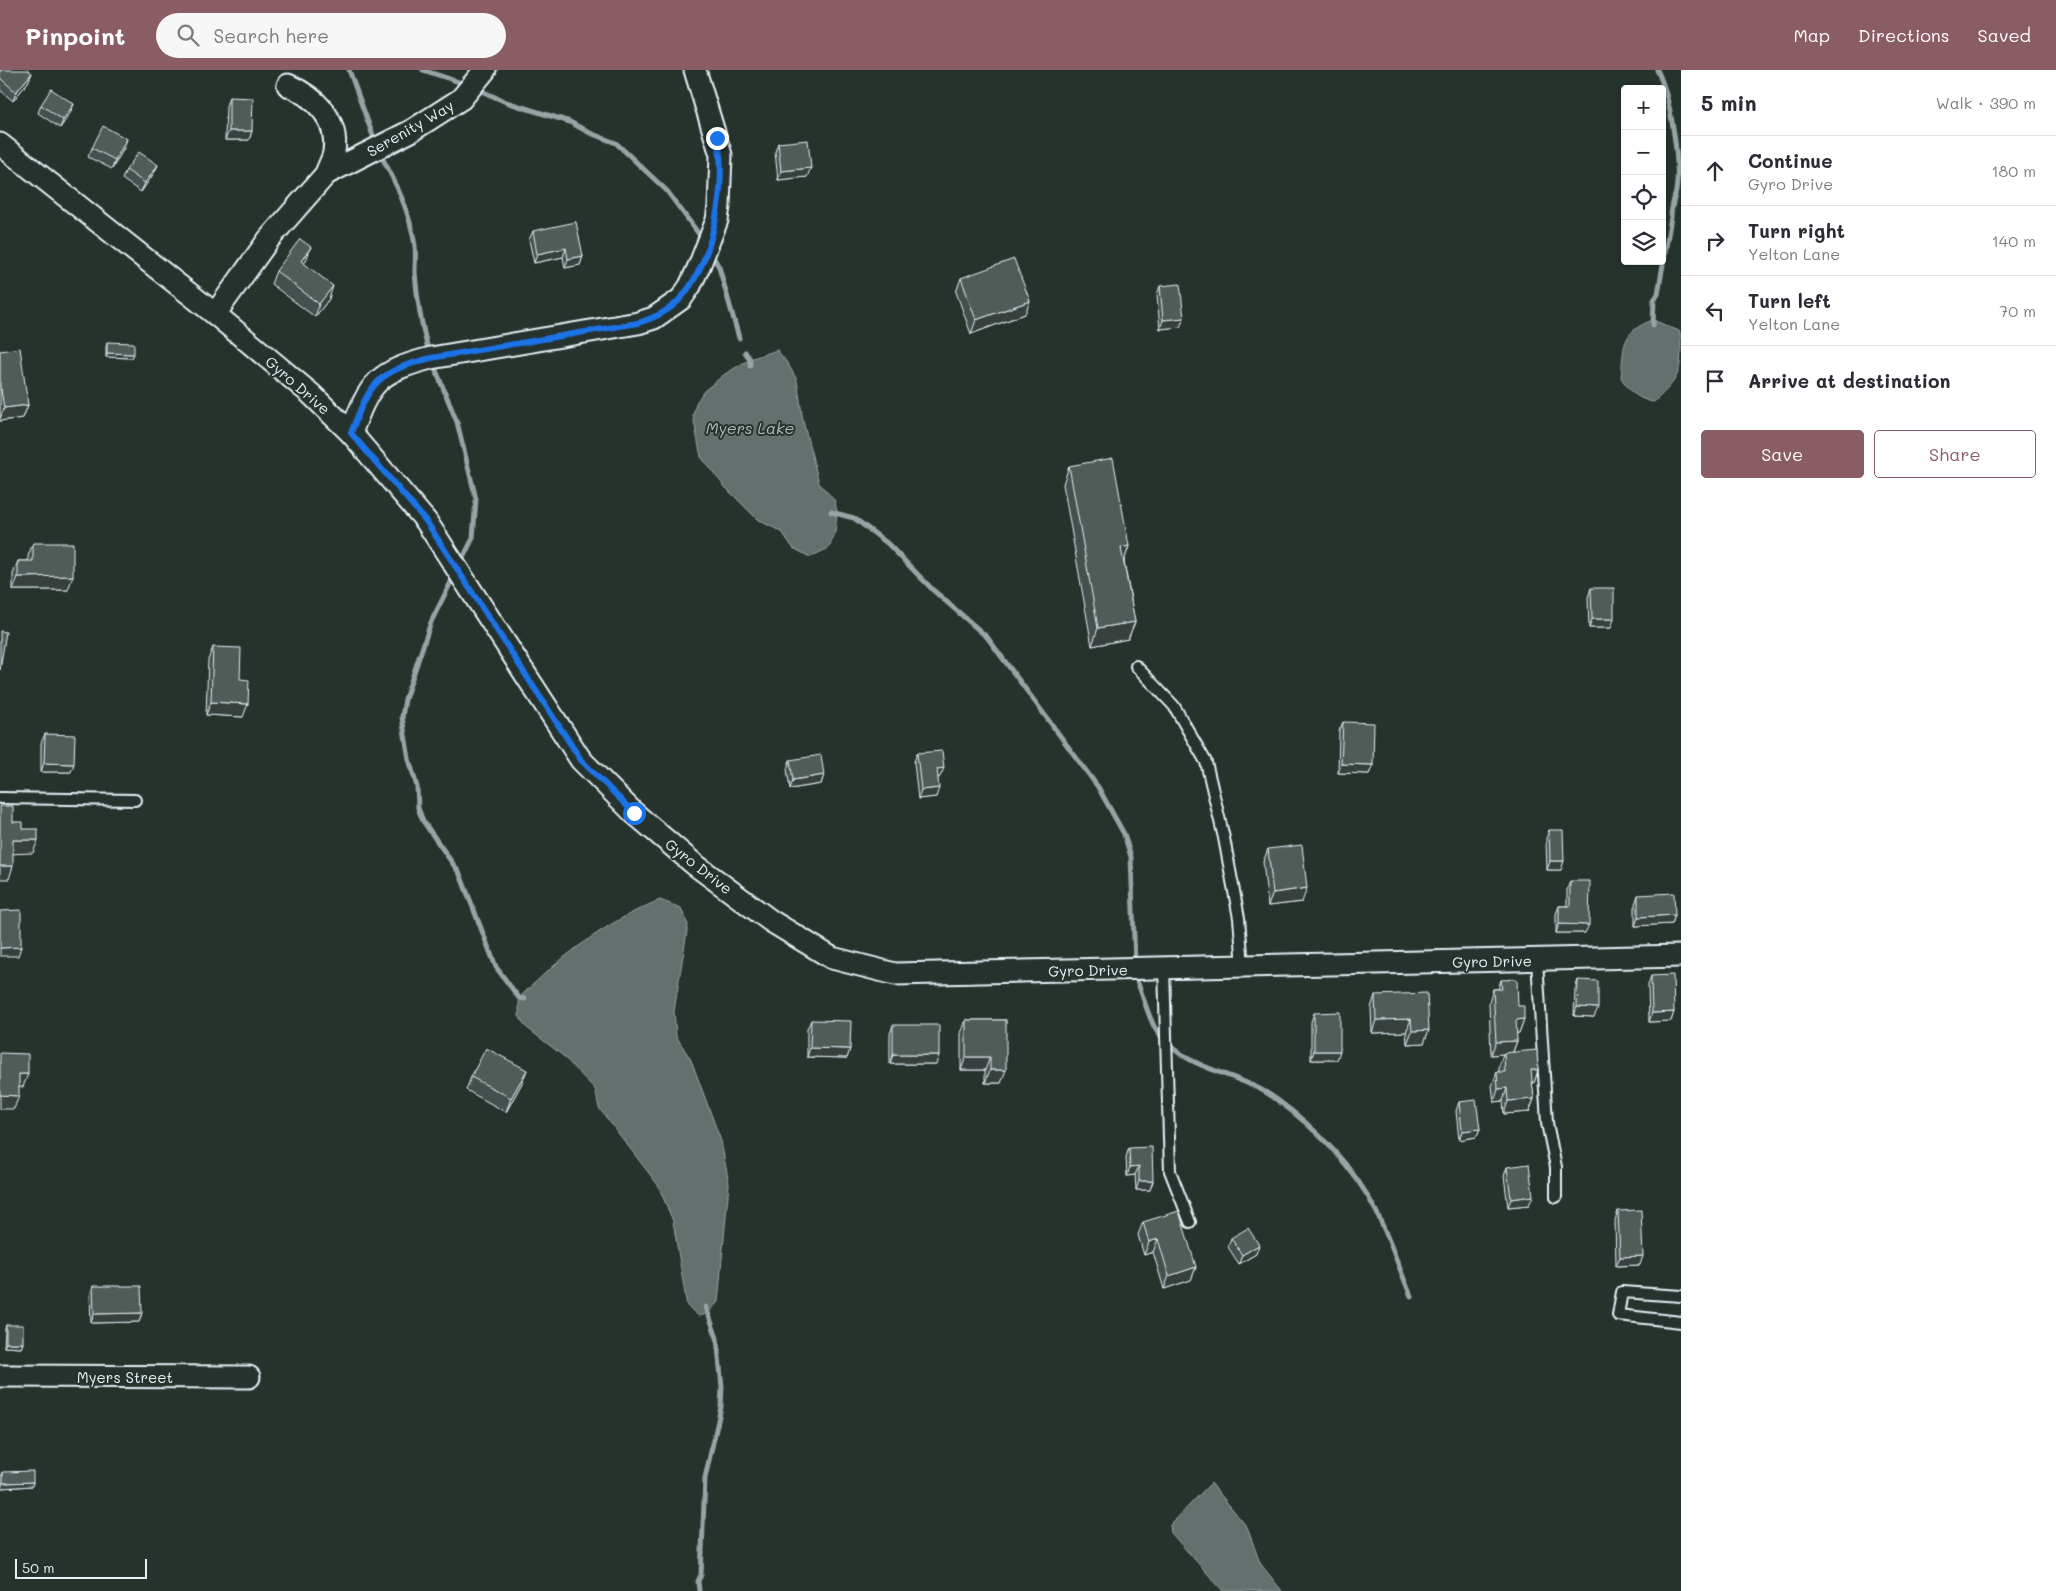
<!DOCTYPE html>
<meta charset="utf-8">
<style>
:root{--surface:#fff;--page:#f7f7f7;--text:#2b2b33;--muted:#7c7c81;--line:#e1e1e2;--accent:#8a5d65}
body{margin:0;font-family:Mali,sans-serif;background:var(--page);color:var(--text)}
.controls{position:absolute;right:15px;top:15px;display:grid;overflow:hidden;border-radius:5px;box-shadow:0 1px 4px #0004}
.controls button{width:45px;height:45px;display:grid;place-items:center;padding:0;border:0;border-bottom:1px solid var(--line);background:var(--surface);color:var(--text);font:25px sans-serif}
.scale{position:absolute;left:15px;bottom:12px;width:132px;box-sizing:border-box;padding-left:5px;border:2px solid #e8f1f8;border-top:0;font-size:14px;line-height:18px;white-space:nowrap;color:#e8f1f8;-webkit-text-stroke:4px #26332d;paint-order:stroke}
.stop{position:absolute;width:15px;height:15px;margin:-11px;border:4px solid #1a73e8;border-radius:50%;background:#fff}
.stop.end{background:#1a73e8;border-color:#fff;box-shadow:0 1px 5px #0008}
.list{margin:0;padding:0;list-style:none}
h2{display:flex;justify-content:space-between;align-items:center;height:65px;margin:0;padding:0 20px;font-size:21px}
h2 small{font-size:16px;font-weight:400;color:var(--muted)}
.list li{display:grid;grid-template-columns:32px 1fr auto;gap:15px;align-items:center;box-sizing:border-box;height:70px;padding:0 20px;border-top:1px solid var(--line)}
.list b{display:block;font-size:19px;white-space:nowrap}
.list p{margin:0;font-size:16px;white-space:nowrap;color:var(--muted)}
.list em{font-size:16px;font-style:normal;color:var(--muted)}
.actions{display:flex;gap:10px;padding:15px 20px}
.actions a{flex:1;padding:11px 0;border:1px solid var(--accent);border-radius:5px;text-align:center;font-size:18px;color:var(--accent)}
.actions .main{background:var(--accent);color:#fff}
.icon{flex:none;width:28px;height:28px;fill:none;stroke:currentColor;stroke-width:2;stroke-linecap:round;stroke-linejoin:round}
.map{position:relative;flex:none;width:1681px;height:1521px;overflow:hidden}
header{display:flex;align-items:center;gap:30px;box-sizing:border-box;height:70px;padding:0 25px;background:var(--accent);color:#fff}
header strong{font-size:24px}
nav{display:flex;gap:28px;margin-inline-start:auto;font-size:18px}
.search{width:350px;height:45px;background:var(--page);display:flex;align-items:center;gap:12px;box-sizing:border-box;padding:0 18px;border-radius:28px;color:var(--muted);font-size:19px}
main{display:flex}
aside{flex:1;background:var(--surface)}
.map>svg:first-child{display:block}
.water{fill:#636f6d;stroke:#98a3a5}
.lines{fill:none;stroke-linecap:round;stroke-linejoin:round}
.stream{stroke:#98a3a5;stroke-width:5}
.service-casing{stroke:#e8f1f8;stroke-width:14}
.minor-casing{stroke:#e8f1f8;stroke-width:25}
.service{stroke:#26332d;stroke-width:10}
.minor{stroke:#26332d;stroke-width:21}
.wall{fill:#454f4d;stroke:#e8f1f8}
.shaded-wall{fill:#38403e;stroke:#e8f1f8}
.building{fill:#505c59;stroke:#e8f1f8}
.route{stroke:#1a73e8;stroke-width:6}
.labels{text-anchor:middle;dominant-baseline:central;stroke-width:4;stroke-linejoin:round;paint-order:stroke}
.street-label{font-size:15px;fill:#e8f1f8;stroke:#26332d}
.water-label{font-size:16px;font-style:italic;fill:#b3bdc0;stroke:#26332d}
</style>
<header>
<strong>Pinpoint</strong>
<div class="search"><svg class="icon" aria-label="search" viewBox="0 0 24 24"><circle cx="10" cy="10" r="6"/><path d="M15 15l6 6"/></svg>Search here</div>
<nav><a>Map</a><a>Directions</a><a>Saved</a></nav>
</header>
<main>
<div class="map">
<svg width="1681" height="1521" viewBox="0 0 1681 1521">
<rect width="100%" height="100%" fill="#26332d"/>
<filter id="ink" filterUnits="userSpaceOnUse"><feTurbulence type="fractalNoise" baseFrequency=".02" numOctaves="2"/><feDisplacementMap in="SourceGraphic" scale="10" xChannelSelector="R" yChannelSelector="G"/><feConvolveMatrix kernelMatrix="1 2 1 2 8 2 1 2 1" color-interpolation-filters="sRGB"/></filter>
<g filter="url(#ink)">
<g class="water">
<path d="M 1653,250 L 1679,261 L 1681,266 C 1681,303 1681,307 1654,332 C 1638,330 1630,321 1621,308 C 1624,277 1620,262 1653,250 Z"/>
<polygon points="777,280 788,294 797,310 803,351 819,413 835,431 837,443 835,463 829,478 810,487 793,478 782,462 758,450 725,417 701,387 693,346 696,333 704,321 725,304 750,289"/>
<path d="M 660,830 L 681,838 L 688,855 L 674,941 L 676,966 L 691,990 L 721,1071 L 729,1114 L 718,1232 L 707,1244 L 699,1246 L 687,1236 L 673,1151 L 658,1115 L 599,1038 L 595,1019 L 562,985 L 526,957 L 519,946 L 519,928 C 559,888 607,851 660,830 Z"/>
<polygon points="1211,1413 1247,1457 1260,1493 1282,1521 1223,1521 1171,1463 1170,1455"/>
</g>
<g class="lines">
<g class="stream">
<polyline points="349,0 376,74"/>
<polyline points="423,0 465,14"/>
<polyline points="477,19 506,32 570,52 590,63 616,73 667,121 704,171"/>
<path d="M 379,82 C 396,112 410,142 415,176 C 416,184 415,194 415,203 C 417,229 422,258 429,283"/>
<polyline points="711,183 719,197 739,268"/>
<path d="M 1653,255 L 1654,230 L 1658,224 L 1671,147 C 1671,137 1674,130 1676,121 C 1681,93 1670,25 1657,0"/>
<polyline points="745,282 750,289 750,296"/>
<polyline points="433,293 457,352 476,429 473,468 460,494"/>
<polyline points="831,442 854,448 887,473 933,520 987,567 1098,717 1124,764 1131,787 1135,894"/>
<polyline points="454,506 431,552 405,629 402,647 409,689 417,717 418,738 423,751 460,804 496,897 519,928 525,929"/>
<path d="M 1136,903 L 1137,911 C 1143,925 1149,951 1158,963 C 1187,1002 1240,1002 1276,1029 C 1316,1058 1354,1097 1376,1141 C 1389,1168 1399,1198 1411,1226"/>
<polyline points="699,1521 698,1511 701,1505 705,1408 721,1337 722,1317 717,1268 706,1237"/>
</g>
<defs>
<g id="service">
<polyline points="1136,596 1174,636 1206,692 1224,768 1239,848 1243,896"/>
<polyline points="0,728 135,730"/>
<polyline points="1537,890 1547,1053 1556,1097 1556,1127"/>
<polyline points="1164,898 1170,1101 1190,1152"/>
<polyline points="1681,1226 1622,1222 1618,1245 1681,1252"/>
</g>
<g id="minor">
<path d="M 288,15 C 315,27 339,49 334,82 C 333,89 328,97 326,104"/>
<polyline points="0,74 215,244 311,324 351,363 426,451 581,690 634,743 694,794 771,851 832,888 895,904 1681,886"/>
<polyline points="215,244 269,169 326,104 411,61 461,29 485,0"/>
<path d="M 351,363 C 370,312 377,302 431,288 L 638,253 L 654,248 L 681,229 L 690,216 L 700,194 L 717,150 L 719,136 L 721,85 L 695,0"/>
<polyline points="0,1306 249,1307"/>
</g>
</defs>
<use href="#service" class="service-casing"/>
<use href="#minor" class="minor-casing"/>
<use href="#service" class="service"/>
<use href="#minor" class="minor"/>
</g>
<g class="wall">
<polygon points="0,0 32,3 28,12 13,31 0,20"/>
<polygon points="229,27 252,61 249,70 225,70 226,36"/>
<polygon points="74,34 70,43 60,58 38,43 41,35"/>
<polygon points="778,73 807,107 778,110 775,82"/>
<polygon points="92,78 124,78 112,99 88,87"/>
<polygon points="158,95 154,103 141,122 122,109 126,100"/>
<polygon points="533,161 583,186 580,195 565,198 563,187 534,193 529,170"/>
<polygon points="306,191 304,193 329,229 315,247 271,214 276,201"/>
<polygon points="961,208 1025,244 971,264 956,222"/>
<polygon points="1160,216 1180,257 1160,259 1157,225"/>
<polygon points="107,272 132,288 106,287 106,277"/>
<polygon points="0,281 28,335 23,348 0,351"/>
<polygon points="1069,396 1129,476 1124,491 1135,552 1128,569 1092,576 1063,414"/>
<polygon points="33,473 68,520 13,520 13,504 18,491 28,491 28,486"/>
<polygon points="1591,518 1611,558 1589,558 1588,527"/>
<polygon points="213,577 240,609 243,647 206,645 208,590"/>
<polygon points="1343,652 1373,695 1369,704 1338,703 1339,661"/>
<polygon points="45,664 71,702 41,702 41,673"/>
<polygon points="917,683 940,707 938,707 936,727 918,729 914,692"/>
<polygon points="790,690 824,705 821,714 790,719 787,699"/>
<polygon points="1549,760 1561,800 1547,800 1546,769"/>
<polygon points="1268,779 1302,832 1268,836 1263,792"/>
<polygon points="1570,811 1585,863 1556,863 1556,844 1559,836 1567,836 1567,820"/>
<polygon points="1638,825 1675,845 1672,854 1635,856 1635,834"/>
<polygon points="1651,906 1674,942 1671,951 1649,952 1648,915"/>
<polygon points="1501,910 1518,936 1524,949 1519,963 1516,963 1517,971 1513,982 1538,1000 1534,1013 1532,1013 1534,1029 1529,1042 1504,1044 1503,1031 1494,1032 1492,1016 1497,1002 1499,1002 1499,996 1503,984 1491,985 1489,933 1493,919 1498,919"/>
<polygon points="1578,910 1594,947 1574,946 1575,919"/>
<polygon points="1375,925 1429,960 1424,973 1407,974 1406,962 1372,963 1371,938"/>
<polygon points="1314,943 1337,990 1311,990 1311,952"/>
<polygon points="811,950 850,979 847,988 807,987 807,959"/>
<polygon points="966,950 1006,950 1001,1013 985,1013 985,1000 961,1000 961,963"/>
<polygon points="893,955 936,994 890,994 890,964"/>
<polygon points="471,1007 522,1013 506,1042 466,1020"/>
<polygon points="1459,1032 1480,1059 1476,1067 1459,1070 1456,1041"/>
<polygon points="1129,1078 1153,1111 1150,1120 1136,1120 1135,1105 1127,1106 1126,1087"/>
<polygon points="1507,1097 1529,1135 1508,1137 1504,1106"/>
<polygon points="1618,1141 1640,1195 1616,1196 1615,1150"/>
<polygon points="1143,1152 1196,1197 1191,1210 1164,1219 1153,1182 1144,1185 1138,1165"/>
<polygon points="1231,1168 1256,1184 1239,1194 1228,1177"/>
<polygon points="93,1216 142,1243 139,1252 91,1253 90,1225"/>
<polygon points="6,1255 23,1273 21,1278 4,1277 5,1259"/>
<polygon points="3,1402 33,1412 32,1416 1,1418 1,1407"/>
</g>
<g class="shaded-wall">
<polygon points="32,3 28,12 13,31 16,22"/>
<polygon points="74,34 70,43 60,58 63,50"/>
<polygon points="229,61 252,61 249,70 225,70"/>
<polygon points="127,69 124,78 112,99 115,90"/>
<polygon points="158,95 154,103 141,122 145,113"/>
<polygon points="811,98 807,107 778,110 781,101"/>
<polygon points="311,177 306,191 296,204 301,191"/>
<polygon points="566,178 563,187 534,193 537,184"/>
<polygon points="583,186 580,195 565,198 568,189"/>
<polygon points="333,216 329,229 315,247 319,234"/>
<polygon points="1030,231 1025,244 971,264 976,250"/>
<polygon points="1184,248 1180,257 1160,259 1163,250"/>
<polygon points="107,283 134,284 132,288 106,287"/>
<polygon points="28,335 23,348 0,351 0,349 4,338"/>
<polygon points="1129,476 1123,494 1121,478"/>
<polygon points="73,506 68,520 13,520 18,507"/>
<polygon points="1592,549 1614,549 1611,558 1589,558"/>
<polygon points="1135,552 1128,569 1092,576 1098,558"/>
<polygon points="211,632 248,634 243,647 206,645"/>
<polygon points="44,693 74,694 71,702 41,702"/>
<polygon points="1341,694 1373,695 1369,704 1338,703"/>
<polygon points="944,698 940,707 934,708 937,699"/>
<polygon points="824,705 821,714 790,719 793,710"/>
<polygon points="939,718 936,727 918,729 921,720"/>
<polygon points="13,770 38,770 33,783 8,784"/>
<polygon points="1550,791 1564,791 1561,800 1547,800"/>
<polygon points="0,796 13,796 9,809 0,809"/>
<polygon points="1307,818 1302,832 1268,836 1273,823"/>
<polygon points="1675,845 1672,854 1635,856 1638,847"/>
<polygon points="1559,854 1589,855 1585,863 1556,863"/>
<polygon points="21,877 18,886 0,886 0,878"/>
<polygon points="1577,937 1598,938 1594,947 1574,946"/>
<polygon points="1674,942 1671,951 1649,952 1652,943"/>
<polygon points="1411,949 1406,962 1372,963 1376,950"/>
<polygon points="1524,949 1519,963 1511,963 1516,950"/>
<polygon points="1429,960 1424,973 1407,974 1412,961"/>
<polygon points="1517,971 1512,984 1504,983 1503,984 1491,985 1496,972"/>
<polygon points="810,978 850,979 847,988 807,987"/>
<polygon points="1314,981 1340,981 1337,990 1311,990"/>
<polygon points="893,985 939,985 936,994 890,994"/>
<polygon points="966,987 990,987 985,1000 961,1000"/>
<polygon points="527,1000 522,1013 506,1042 511,1028"/>
<polygon points="990,1000 1006,1000 1001,1013 985,1013"/>
<polygon points="1531,1000 1538,1000 1534,1013 1527,1013"/>
<polygon points="19,1004 28,1004 23,1017 15,1017"/>
<polygon points="1507,1018 1503,1031 1494,1032 1498,1019"/>
<polygon points="0,1025 19,1026 14,1039 0,1039"/>
<polygon points="1534,1029 1529,1042 1504,1044 1508,1031"/>
<polygon points="1480,1059 1476,1067 1459,1070 1462,1061"/>
<polygon points="1139,1096 1135,1105 1127,1106 1130,1097"/>
<polygon points="1139,1111 1153,1111 1150,1120 1136,1120"/>
<polygon points="1533,1126 1529,1135 1508,1137 1511,1129"/>
<polygon points="1158,1169 1153,1182 1144,1185 1149,1172"/>
<polygon points="1259,1175 1256,1184 1239,1194 1242,1185"/>
<polygon points="1643,1186 1640,1195 1616,1196 1620,1187"/>
<polygon points="1196,1197 1191,1210 1164,1219 1169,1206"/>
<polygon points="142,1243 139,1252 91,1253 94,1244"/>
<polygon points="6,1273 23,1273 21,1278 4,1277"/>
<polygon points="33,1412 32,1416 1,1418 3,1413"/>
</g>
<g class="building">
<polygon points="0,0 28,0 32,3 16,22 0,8"/>
<polygon points="51,19 74,34 63,50 41,35"/>
<polygon points="229,27 253,28 252,61 229,61"/>
<polygon points="103,56 127,69 115,90 92,78"/>
<polygon points="808,70 811,98 781,101 778,73"/>
<polygon points="139,82 158,95 145,113 126,100"/>
<polygon points="576,152 583,186 568,189 566,178 537,184 533,161"/>
<polygon points="300,169 311,177 301,191 333,216 319,234 276,201"/>
<polygon points="1014,189 1030,231 976,250 961,208"/>
<polygon points="1180,214 1184,248 1163,250 1160,216"/>
<polygon points="107,272 134,273 134,284 107,283"/>
<polygon points="20,278 28,335 4,338 1,319 0,320 0,281"/>
<polygon points="1113,388 1129,476 1121,478 1135,552 1098,558 1069,396"/>
<polygon points="33,473 73,473 73,506 18,507 18,491 33,491"/>
<polygon points="1591,518 1614,518 1614,549 1592,549"/>
<polygon points="0,561 6,562 0,600"/>
<polygon points="213,577 241,578 240,609 249,610 248,634 211,632"/>
<polygon points="1343,652 1374,653 1373,695 1341,694"/>
<polygon points="45,664 75,665 74,694 44,693"/>
<polygon points="942,681 944,698 937,699 939,718 921,720 917,683"/>
<polygon points="821,685 824,705 793,710 790,690"/>
<polygon points="0,736 13,736 13,752 23,752 23,759 38,759 38,770 13,770 13,796 0,796"/>
<polygon points="1549,760 1563,760 1564,791 1550,791"/>
<polygon points="1302,775 1307,818 1273,823 1268,779"/>
<polygon points="1570,811 1590,811 1589,855 1559,854 1559,836 1570,836"/>
<polygon points="1674,823 1675,845 1638,847 1638,825"/>
<polygon points="21,840 21,877 0,878 0,841"/>
<polygon points="1673,905 1674,942 1652,943 1651,906"/>
<polygon points="1517,909 1518,936 1524,936 1524,949 1516,950 1517,971 1496,972 1493,919 1502,919 1501,910"/>
<polygon points="1578,910 1598,911 1598,938 1577,937"/>
<polygon points="1427,923 1429,960 1412,961 1411,949 1376,950 1375,925"/>
<polygon points="1340,942 1340,981 1314,981 1314,943"/>
<polygon points="811,950 851,951 850,979 810,978"/>
<polygon points="966,950 1006,950 1006,1000 990,1000 990,987 966,987"/>
<rect x="893" y="955" width="46" height="30"/>
<polygon points="486,978 527,1000 511,1028 471,1007"/>
<polygon points="1537,980 1538,1000 1531,1000 1534,1029 1508,1031 1507,1018 1498,1019 1497,1002 1505,1002 1504,983"/>
<polygon points="0,983 28,984 28,1004 19,1004 19,1026 0,1025"/>
<polygon points="1476,1030 1480,1059 1462,1061 1459,1032"/>
<polygon points="1152,1077 1153,1111 1139,1111 1139,1096 1130,1097 1129,1078"/>
<polygon points="1529,1094 1533,1126 1511,1129 1507,1097"/>
<polygon points="1641,1140 1643,1186 1620,1187 1618,1141"/>
<polygon points="1179,1141 1196,1197 1169,1206 1158,1169 1149,1172 1143,1152"/>
<polygon points="1248,1158 1259,1175 1242,1185 1231,1168"/>
<polygon points="93,1216 141,1216 142,1243 94,1244"/>
<rect x="6" y="1255" width="17" height="18"/>
<polygon points="33,1401 33,1412 3,1413 3,1402"/>
</g>
</g>
<g class="lines" filter="url(#ink)">
<path class="route" d="M 634,743 L 581,690 L 426,451 L 351,363 C 370,312 377,302 431,288 L 638,253 C 654,248 670,241 681,228 C 713,192 728,114 717,68"/>
</g>
<g class="labels">
<g class="street-label">
<text transform="translate(410 58) rotate(-30)">Serenity Way</text>
<text transform="translate(298 315) rotate(41)">Gyro Drive</text>
<text transform="translate(699 796) rotate(38)">Gyro Drive</text>
<text transform="translate(1492 891) rotate(-1)">Gyro Drive</text>
<text transform="translate(1088 900) rotate(-1)">Gyro Drive</text>
<text x="125" y="1307">Myers Street</text>
</g>
<g class="water-label">
<text x="750" y="357">Myers Lake</text>
</g>
</g>
</svg>
<div class="controls">
<button>+</button>
<button>−</button>
<button><svg class="icon" aria-label="locate" viewBox="0 0 24 24"><circle cx="12" cy="12" r="6"/><path d="M12 2v4M12 18v4M2 12h4M18 12h4"/></svg></button>
<button><svg class="icon" aria-label="layers" viewBox="0 0 24 24"><path d="M12 4l9 5-9 5-9-5zM3 14l9 5 9-5"/></svg></button>
</div>
<div class="scale">50 m</div>
<div class="stop" style="left:634px;top:743px"></div>
<div class="stop end" style="left:717px;top:68px"></div>
</div>
<aside>
<h2>5 min<small>Walk · 390 m</small></h2>
<ul class="list">
<li><svg class="icon" aria-label="ahead" viewBox="0 0 24 24"><path d="M12 20V5M6 11l6-6 6 6"/></svg><div><b>Continue</b><p>Gyro Drive</p></div><em>180 m</em></li>
<li><svg class="icon" aria-label="right" viewBox="0 0 24 24"><path d="M7 20v-9h11M14 6l5 5-5 5"/></svg><div><b>Turn right</b><p>Yelton Lane</p></div><em>140 m</em></li>
<li><svg class="icon" aria-label="left" viewBox="0 0 24 24"><path d="M17 20v-9H6M10 6l-5 5 5 5"/></svg><div><b>Turn left</b><p>Yelton Lane</p></div><em>70 m</em></li>
<li><svg class="icon" aria-label="arrive" viewBox="0 0 24 24"><path d="M6 21V4h12l-3 4 3 4H6"/></svg><div><b>Arrive at destination</b></div></li>
</ul>
<div class="actions"><a class="main">Save</a><a>Share</a></div>
</aside>
</main>
